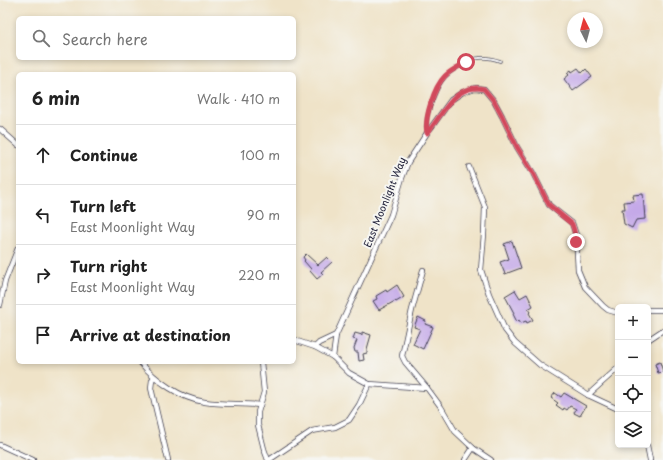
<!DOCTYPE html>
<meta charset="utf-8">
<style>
:root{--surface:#fff;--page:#f6f6f6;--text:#222;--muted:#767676;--line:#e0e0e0}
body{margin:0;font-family:"Playpen Sans",sans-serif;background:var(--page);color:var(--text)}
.controls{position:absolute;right:12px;bottom:12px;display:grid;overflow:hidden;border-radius:6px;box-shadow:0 2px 6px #0003}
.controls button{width:36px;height:36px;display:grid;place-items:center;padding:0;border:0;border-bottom:1px solid var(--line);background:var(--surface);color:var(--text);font:20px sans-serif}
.compass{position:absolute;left:567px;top:12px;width:36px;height:36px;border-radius:50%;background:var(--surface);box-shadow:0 2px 6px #0003;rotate:354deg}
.stop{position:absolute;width:12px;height:12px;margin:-9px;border:3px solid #d1495b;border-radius:50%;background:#fff}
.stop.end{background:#d1495b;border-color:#fff;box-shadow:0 1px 4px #0008}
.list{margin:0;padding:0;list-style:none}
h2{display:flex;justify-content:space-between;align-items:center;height:52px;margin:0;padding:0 16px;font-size:17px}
h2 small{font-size:13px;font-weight:400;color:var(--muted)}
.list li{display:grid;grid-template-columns:26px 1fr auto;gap:12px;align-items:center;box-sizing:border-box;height:60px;padding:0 16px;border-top:1px solid var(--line)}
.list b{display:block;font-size:15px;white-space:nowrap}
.list p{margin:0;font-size:13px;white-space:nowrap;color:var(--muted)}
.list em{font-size:13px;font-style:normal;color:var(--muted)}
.icon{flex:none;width:22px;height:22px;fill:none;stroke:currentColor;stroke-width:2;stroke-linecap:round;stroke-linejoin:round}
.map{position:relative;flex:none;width:663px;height:460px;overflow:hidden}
.search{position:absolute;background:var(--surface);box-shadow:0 2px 6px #0003;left:16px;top:16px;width:280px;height:44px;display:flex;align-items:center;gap:10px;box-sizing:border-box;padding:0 14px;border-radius:6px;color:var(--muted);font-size:15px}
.panel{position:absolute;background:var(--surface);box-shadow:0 2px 6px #0003;left:16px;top:72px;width:280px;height:292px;border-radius:6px}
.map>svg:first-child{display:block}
.building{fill:#c4a9e8}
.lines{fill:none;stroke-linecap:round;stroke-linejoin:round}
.service-casing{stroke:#413f50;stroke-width:3.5}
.minor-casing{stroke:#413f50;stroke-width:6}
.service{stroke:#fff;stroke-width:2}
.minor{stroke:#fff;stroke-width:4.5}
.route{stroke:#d1495b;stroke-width:5}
.labels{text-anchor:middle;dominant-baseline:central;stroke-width:4;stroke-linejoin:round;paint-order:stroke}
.street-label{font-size:10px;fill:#22223b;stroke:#f6f6f2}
</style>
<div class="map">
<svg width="663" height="460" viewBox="0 0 663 460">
<rect width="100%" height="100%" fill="#f6f6f2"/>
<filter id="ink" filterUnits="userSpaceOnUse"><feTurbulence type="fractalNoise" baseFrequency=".025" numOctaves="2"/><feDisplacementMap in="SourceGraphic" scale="8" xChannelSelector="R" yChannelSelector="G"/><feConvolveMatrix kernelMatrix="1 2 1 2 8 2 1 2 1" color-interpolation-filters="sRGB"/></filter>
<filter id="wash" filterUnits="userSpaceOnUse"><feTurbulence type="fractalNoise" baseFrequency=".012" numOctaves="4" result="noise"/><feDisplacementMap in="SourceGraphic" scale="16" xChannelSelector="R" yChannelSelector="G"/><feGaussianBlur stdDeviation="0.9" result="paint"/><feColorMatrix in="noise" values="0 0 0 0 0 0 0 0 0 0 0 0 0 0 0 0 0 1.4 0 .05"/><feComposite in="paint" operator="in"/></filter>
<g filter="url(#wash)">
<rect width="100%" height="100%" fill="#efe3c8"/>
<g id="blocks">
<g class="building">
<polygon points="578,68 582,73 586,69 592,77 573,91 564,79 569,75 567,73 571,70 572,72"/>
<polygon points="643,194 645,219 636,220 632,228 624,224 622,209 625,209 624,202 634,201 633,195"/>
<polygon points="512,241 521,268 505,274 500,262 509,259 504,244"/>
<polygon points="306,254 318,265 327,257 332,262 321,272 323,274 317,279 310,271 311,269 304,261 305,260 303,257"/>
<polygon points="397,285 404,297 396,302 395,301 379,310 373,301 377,299 376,296 386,290 387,292"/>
<polygon points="515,290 520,298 527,294 533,306 528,309 530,312 529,313 533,320 527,323 526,321 521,323 519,320 517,322 513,314 514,313 505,296"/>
<polygon points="418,317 426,321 425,324 433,327 423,349 413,344 420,329 414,327"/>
<polygon points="362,332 371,335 367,349 367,353 363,354 364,360 359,361 358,352 355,352 354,348 357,340 353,339 355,333 362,335"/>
<polygon points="660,362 663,372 658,373 655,364"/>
<polygon points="555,393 561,397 564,393 586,406 580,416 574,413 576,409 570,406 567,410 564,408 563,410 556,405 558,403 551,398"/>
</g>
</g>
</g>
<g filter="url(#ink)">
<use href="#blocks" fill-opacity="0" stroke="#413f50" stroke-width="1"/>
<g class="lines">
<defs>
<path id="service" d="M 427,132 C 425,122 428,114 431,105 C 438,84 443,75 462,65 C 467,62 473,58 479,58 C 486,57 494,59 500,61"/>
<g id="minor">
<polyline points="0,129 18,145"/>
<polyline points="469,167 485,207 484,234 481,270 489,294 505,330 515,343 540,365 588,395 618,409"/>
<polyline points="423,270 412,310 402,356 405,362 427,388"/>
<polyline points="0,305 5,281 18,248"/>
<polyline points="648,310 663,310"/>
<polyline points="294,340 315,347 333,357 349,373 369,384 427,388 441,407 455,431 473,448 491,460"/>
<polyline points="648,340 663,330"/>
<polyline points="315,347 319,343 336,335"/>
<polyline points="333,357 336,335 391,215 402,178 408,162 427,133 451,100 463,92 475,88 484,89 494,101 502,116 517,147 533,173 549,205 572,223 576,235 578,270 585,287 603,306 608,310 618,313"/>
<path d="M 140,362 C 155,380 181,399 205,402 C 223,405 242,403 260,405"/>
<polyline points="261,362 264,392 258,412 258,425 264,449 268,460"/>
<polyline points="154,377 152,380 151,388 168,460"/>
<polyline points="588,395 618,368"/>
<polyline points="0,445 33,460"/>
<polyline points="647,445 650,460"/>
<polyline points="269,460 312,431 335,427 349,420 359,405 369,384"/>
<polyline points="465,460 473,448"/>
</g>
</defs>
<use href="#service" class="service-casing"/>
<use href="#minor" class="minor-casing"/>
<use href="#service" class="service"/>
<use href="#minor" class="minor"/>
</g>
</g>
<g class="lines" filter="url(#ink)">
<path class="route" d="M 466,62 C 459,67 451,70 445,76 C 434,87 424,118 427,133 C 442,116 455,82 484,89 L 494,101 L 502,116 L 517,147 L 533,173 L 549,205 L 572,224 L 574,230 L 576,242"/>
</g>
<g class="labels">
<g class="street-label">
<text transform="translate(384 202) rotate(-68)">East Moonlight Way</text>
</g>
</g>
</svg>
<div class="controls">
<button>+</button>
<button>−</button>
<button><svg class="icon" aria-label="locate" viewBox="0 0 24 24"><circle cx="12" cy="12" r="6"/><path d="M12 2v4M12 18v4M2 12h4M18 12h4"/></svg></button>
<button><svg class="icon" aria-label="layers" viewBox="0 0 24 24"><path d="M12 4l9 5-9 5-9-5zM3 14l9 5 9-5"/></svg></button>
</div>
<svg class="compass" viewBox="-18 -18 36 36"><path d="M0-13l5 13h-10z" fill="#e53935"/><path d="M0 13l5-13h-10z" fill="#767676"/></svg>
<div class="stop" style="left:466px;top:62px"></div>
<div class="stop end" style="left:576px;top:242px"></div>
<div class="search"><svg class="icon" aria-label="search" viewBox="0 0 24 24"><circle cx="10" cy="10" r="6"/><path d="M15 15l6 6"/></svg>Search here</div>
<section class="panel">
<h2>6 min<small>Walk · 410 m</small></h2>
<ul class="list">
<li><svg class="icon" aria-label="ahead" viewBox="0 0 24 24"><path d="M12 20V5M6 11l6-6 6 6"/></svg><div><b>Continue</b></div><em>100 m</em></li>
<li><svg class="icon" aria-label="left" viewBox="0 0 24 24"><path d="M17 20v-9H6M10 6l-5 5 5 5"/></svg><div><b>Turn left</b><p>East Moonlight Way</p></div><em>90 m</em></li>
<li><svg class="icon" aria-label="right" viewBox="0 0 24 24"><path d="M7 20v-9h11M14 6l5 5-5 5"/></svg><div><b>Turn right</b><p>East Moonlight Way</p></div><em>220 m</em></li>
<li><svg class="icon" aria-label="arrive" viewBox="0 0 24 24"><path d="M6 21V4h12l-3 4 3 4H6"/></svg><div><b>Arrive at destination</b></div></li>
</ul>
</section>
</div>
